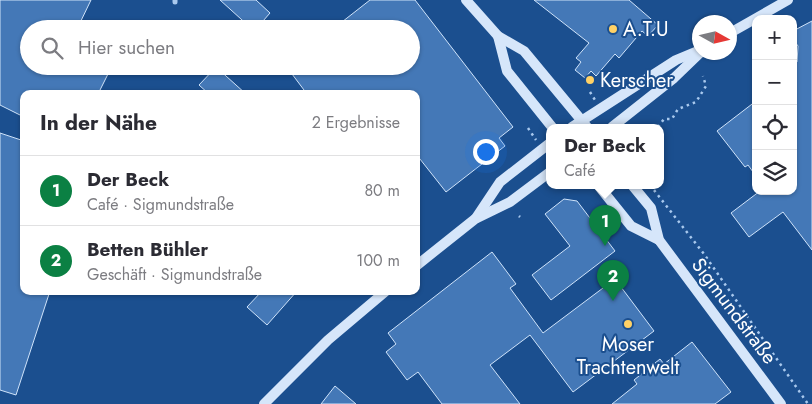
<!DOCTYPE html>
<html lang="de">
<meta charset="utf-8">
<style>
:root{--surface:#fff;--page:#f7f7f7;--text:#2b2b33;--muted:#7c7c81;--line:#e1e1e2;--accent:#0b8043}
body{margin:0;font-family:Jost,sans-serif;background:var(--page);color:var(--text)}
.controls{position:absolute;right:15px;top:15px;display:grid;overflow:hidden;border-radius:10px;box-shadow:0 1px 4px #0004}
.controls button{width:45px;height:45px;display:grid;place-items:center;padding:0;border:0;border-bottom:1px solid var(--line);background:var(--surface);color:var(--text);font:25px sans-serif}
.compass{position:absolute;left:692px;top:15px;width:45px;height:45px;border-radius:50%;background:var(--surface);box-shadow:0 1px 4px #0004;rotate:98deg}
.you{position:absolute;left:485px;top:151px;width:18px;height:18px;margin:-12px;border:4px solid #fff;border-radius:50%;background:#1a73e8;box-shadow:0 0 0 8px #1a73e833}
.badge{display:grid;place-items:center;width:32px;height:32px;border-radius:50%;background:var(--accent);color:#fff;font-size:16px;font-weight:700}
.pin{position:absolute;translate:-50% -41px;filter:drop-shadow(0 1px 2px #0008)}
.pin::after{content:'';position:absolute;top:26px;width:18px;height:15px;background:inherit;clip-path:polygon(0 0,100% 0,50% 100%)}
.popup{position:absolute;left:546px;top:124px;width:118px;height:65px;box-sizing:border-box;display:grid;place-content:center;border-radius:10px;background:var(--surface);filter:drop-shadow(0 1px 4px #0005);font-size:16px;white-space:nowrap;color:var(--muted)}
.popup b{font-size:19px;color:var(--text)}
.popup::after{content:'';position:absolute;left:50%;top:100%;margin-left:-10px;border:10px solid transparent;border-top-color:var(--surface)}
.list{margin:0;padding:0;list-style:none}
h2{display:flex;justify-content:space-between;align-items:center;height:65px;margin:0;padding:0 20px;font-size:21px}
h2 small{font-size:16px;font-weight:400;color:var(--muted)}
.list li{display:grid;grid-template-columns:32px 1fr auto;gap:15px;align-items:center;box-sizing:border-box;height:70px;padding:0 20px;border-top:1px solid var(--line)}
.list b{display:block;font-size:19px;white-space:nowrap}
.list p{margin:0;font-size:16px;white-space:nowrap;color:var(--muted)}
.list em{font-size:16px;font-style:normal;color:var(--muted)}
.icon{flex:none;width:28px;height:28px;fill:none;stroke:currentColor;stroke-width:2;stroke-linecap:round;stroke-linejoin:round}
.map{position:relative;flex:none;width:812px;height:404px;overflow:hidden}
.search{position:absolute;background:var(--surface);box-shadow:0 1px 4px #0004;left:20px;top:20px;width:400px;height:55px;display:flex;align-items:center;gap:12px;box-sizing:border-box;padding:0 18px;border-radius:28px;color:var(--muted);font-size:19px}
.panel{position:absolute;background:var(--surface);box-shadow:0 1px 4px #0004;left:20px;top:90px;width:400px;height:205px;border-radius:10px}
.map>svg:first-child{display:block}
.building{fill:#4478b7;stroke:#cfe3fa}
.lines{fill:none;stroke-linecap:round;stroke-linejoin:round}
.path{stroke:#a9c9ee;stroke-width:2.5;stroke-dasharray:2.5 4;stroke-linecap:butt}
.minor{stroke:#a9c9ee;stroke-width:5}
.secondary{stroke:#d6e6fa;stroke-width:10}
.poi-dot{fill:#ffd166;stroke:#1b4f8f;stroke-width:2}
.labels{text-anchor:middle;dominant-baseline:central;stroke-width:4;stroke-linejoin:round;paint-order:stroke}
.poi-label{font-size:20px;fill:#fff;stroke:#1b4f8f;text-anchor:start}
.street-label{font-size:20px;fill:#fff;stroke:#1b4f8f}
</style>
<div class="map">
<svg width="812" height="404" viewBox="0 0 812 404">
<rect width="100%" height="100%" fill="#1b4f8f"/>
<g class="building">
<polygon points="0,0 91,0 77,29 29,29 29,66 112,66 98,94 24,94 24,117 0,105"/>
<polygon points="220,0 256,0 270,13 256,29 252,29"/>
<polygon points="370,0 415,0 513,127 499,138 505,146 446,192 416,154 416,94 307,94 286,66 411,66 411,29 333,29"/>
<polygon points="534,0 629,0 658,25 648,36 642,31 619,58 615,54 596,76 591,71 585,78 575,70 581,62 576,58 589,43"/>
<polygon points="812,21 812,250 783,212 749,237 731,213 760,191 793,191 793,65 797,62 798,46 793,39 793,31"/>
<polygon points="216,67 246,94 209,94 199,85"/>
<polygon points="756,101 756,176 748,165 745,167 717,131"/>
<polygon points="0,133 24,141 24,291 50,291 16,395 0,390"/>
<polygon points="564,199 577,201 615,251 551,300 532,275 570,246 545,214"/>
<polygon points="492,252 516,284 510,288 543,333 615,279 654,331 573,392 530,335 490,365 520,404 442,404 418,372 407,380 386,352 396,344 388,333"/>
<polygon points="262,291 297,291 267,325 247,307"/>
<polygon points="692,342 731,392 715,404 612,404 637,384 634,380 660,359 664,364"/>
<polygon points="335,386 356,404 321,404"/>
</g>
<g class="lines">
<g class="path">
<polyline points="590,92 595,100"/>
<polyline points="658,127 664,119 672,119 678,109 696,102 706,86 703,76"/>
<polyline points="528,128 536,140"/>
<polyline points="567,185 579,188"/>
<polyline points="650,185 704,254 808,404"/>
<polyline points="519,216 520,217"/>
</g>
<polyline class="minor" points="175,2 175,0"/>
<g class="secondary">
<polyline points="466,0 498,36 524,51 587,127"/>
<polyline points="730,33 788,0"/>
<polyline points="498,36 507,71 552,127"/>
<polyline points="572,127 676,60 700,50"/>
<polyline points="612,127 674,78 701,52"/>
<polyline points="598,185 631,226 659,240"/>
<polyline points="632,185 651,208 659,240 781,404"/>
<polyline points="476,218 500,182 550,143"/>
<polyline points="416,266 475,219 510,202 550,172"/>
<polyline points="264,404 328,340 386,291"/>
</g>
</g>
<g class="poi-dot">
<circle cx="613" cy="29" r="5"/>
<circle cx="590" cy="80" r="5"/>
<circle cx="628" cy="324" r="5"/>
</g>
<g class="labels">
<g class="poi-label">
<text x="623" y="29">A.T.U</text>
<text x="600" y="80">Kerscher</text>
<text x="628" y="344" text-anchor="middle">Moser<tspan x="628" dy="23">Trachtenwelt</tspan></text>
</g>
<g class="street-label">
<text transform="translate(734 311) rotate(53)">Sigmundstraße</text>
</g>
</g>
</svg>
<div class="controls">
<button>+</button>
<button>−</button>
<button><svg class="icon" aria-label="locate" viewBox="0 0 24 24"><circle cx="12" cy="12" r="6"/><path d="M12 2v4M12 18v4M2 12h4M18 12h4"/></svg></button>
<button><svg class="icon" aria-label="layers" viewBox="0 0 24 24"><path d="M12 4l9 5-9 5-9-5zM3 14l9 5 9-5"/></svg></button>
</div>
<svg class="compass" viewBox="-18 -18 36 36"><path d="M0-13l5 13h-10z" fill="#e53935"/><path d="M0 13l5-13h-10z" fill="#7c7c81"/></svg>
<div class="you"></div>
<div class="pin badge" style="left:605px;top:246px">1</div>
<div class="popup"><b>Der Beck</b>Café</div>
<div class="pin badge" style="left:613px;top:301px">2</div>
<div class="search"><svg class="icon" aria-label="search" viewBox="0 0 24 24"><circle cx="10" cy="10" r="6"/><path d="M15 15l6 6"/></svg>Hier suchen</div>
<section class="panel">
<h2>In der Nähe<small>2 Ergebnisse</small></h2>
<ul class="list">
<li><span class="badge">1</span><div><b>Der Beck</b><p>Café · Sigmundstraße</p></div><em>80 m</em></li>
<li><span class="badge">2</span><div><b>Betten Bühler</b><p>Geschäft · Sigmundstraße</p></div><em>100 m</em></li>
</ul>
</section>
</div>
